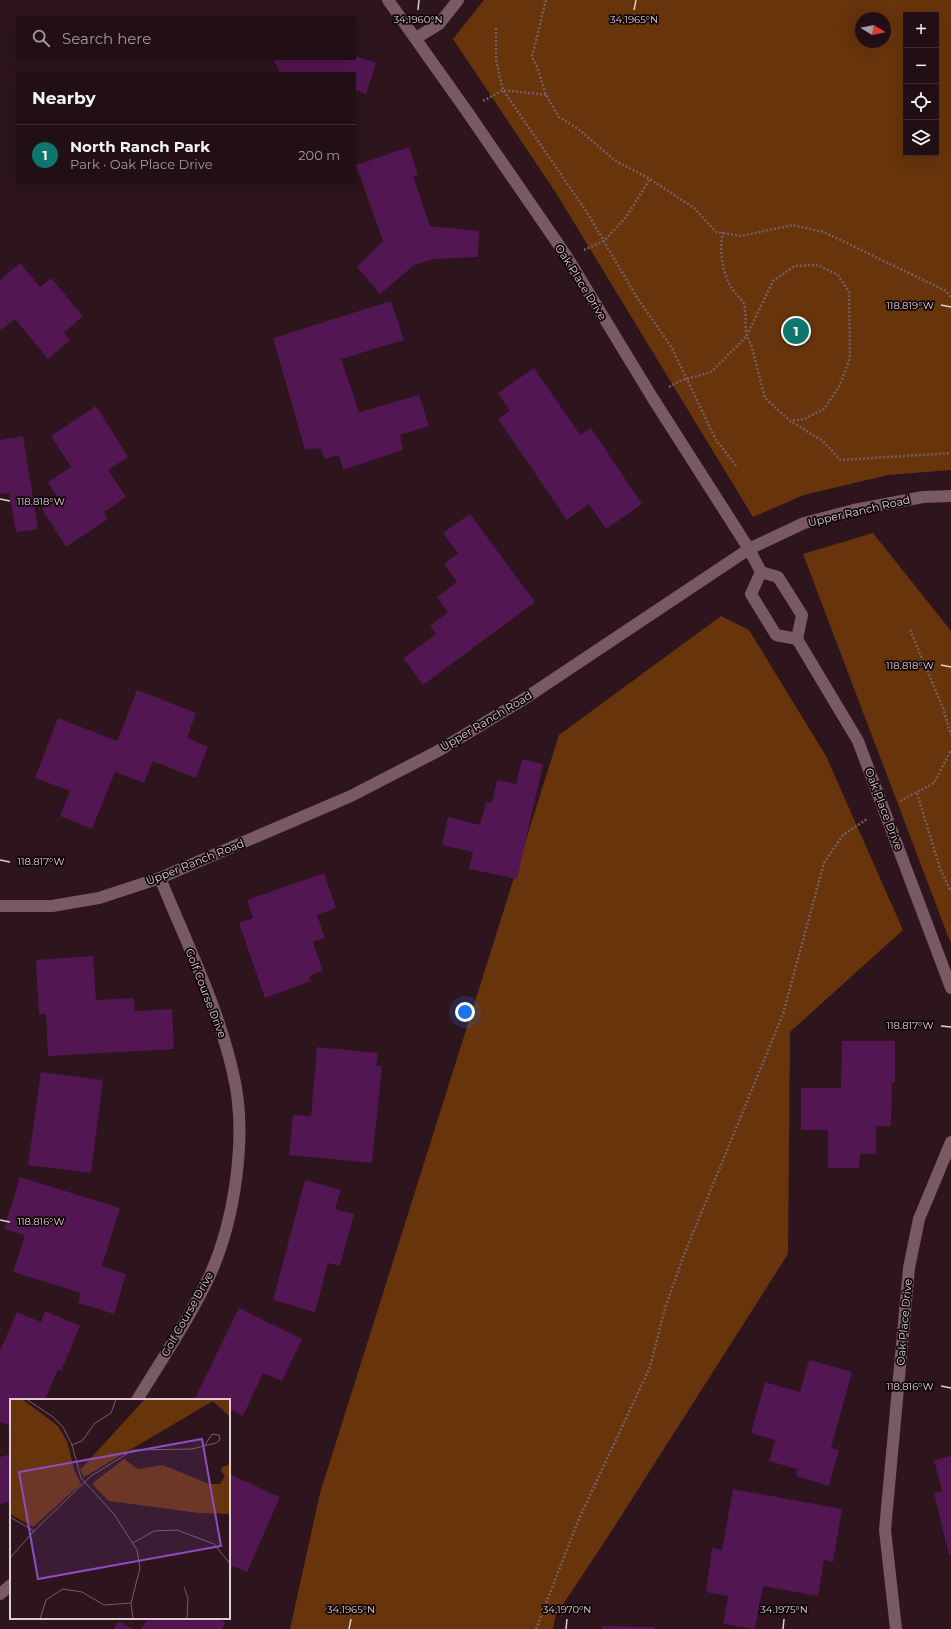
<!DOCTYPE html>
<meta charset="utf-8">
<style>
:root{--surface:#220f16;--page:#2e1d23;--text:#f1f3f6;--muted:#a29ca1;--line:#3f2f35;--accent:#0f766e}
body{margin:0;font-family:Montserrat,sans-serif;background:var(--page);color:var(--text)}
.controls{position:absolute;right:12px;top:12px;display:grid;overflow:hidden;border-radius:0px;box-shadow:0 4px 16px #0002}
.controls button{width:36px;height:36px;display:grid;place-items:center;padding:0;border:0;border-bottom:1px solid var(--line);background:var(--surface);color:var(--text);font:20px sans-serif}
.compass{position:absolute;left:855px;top:12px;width:36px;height:36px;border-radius:50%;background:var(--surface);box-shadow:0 4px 16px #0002;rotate:100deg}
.you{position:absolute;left:465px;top:1012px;width:14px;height:14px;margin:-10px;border:3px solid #fff;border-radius:50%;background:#1a73e8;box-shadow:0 0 0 6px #1a73e833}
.badge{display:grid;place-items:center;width:26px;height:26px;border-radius:50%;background:var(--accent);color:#fff;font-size:13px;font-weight:700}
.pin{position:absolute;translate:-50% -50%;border:2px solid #fff;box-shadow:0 1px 4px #0006}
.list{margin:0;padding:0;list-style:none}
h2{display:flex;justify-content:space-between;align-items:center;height:52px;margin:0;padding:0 16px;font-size:17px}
h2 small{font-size:13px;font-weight:400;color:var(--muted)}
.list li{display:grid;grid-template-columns:26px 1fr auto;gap:12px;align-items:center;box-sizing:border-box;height:60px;padding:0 16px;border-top:1px solid var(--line)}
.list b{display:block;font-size:15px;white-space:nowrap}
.list p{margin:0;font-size:13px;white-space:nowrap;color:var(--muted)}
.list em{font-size:13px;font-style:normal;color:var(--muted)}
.icon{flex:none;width:22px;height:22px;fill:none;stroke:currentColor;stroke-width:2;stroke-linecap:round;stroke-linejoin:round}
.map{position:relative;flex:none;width:951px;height:1629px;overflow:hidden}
.search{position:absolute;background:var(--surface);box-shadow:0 4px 16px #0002;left:16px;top:16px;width:340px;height:44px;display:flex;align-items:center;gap:10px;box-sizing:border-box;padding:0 14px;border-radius:0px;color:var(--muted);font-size:15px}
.panel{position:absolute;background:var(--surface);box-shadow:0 4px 16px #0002;left:16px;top:72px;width:340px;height:112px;border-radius:0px}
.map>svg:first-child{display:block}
.green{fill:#67340b;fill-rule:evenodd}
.building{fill:#521652}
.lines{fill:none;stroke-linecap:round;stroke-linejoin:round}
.path{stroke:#755f66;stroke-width:2.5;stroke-dasharray:2 2;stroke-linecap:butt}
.service{stroke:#795964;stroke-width:12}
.minor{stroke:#795964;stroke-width:12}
.ticks{fill:none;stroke:#e0ced3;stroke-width:1.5}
.labels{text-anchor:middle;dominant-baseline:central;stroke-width:3.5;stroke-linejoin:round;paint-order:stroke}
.street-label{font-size:11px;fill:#e0ced3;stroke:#0e0508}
.inset-road{fill:none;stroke:#755e66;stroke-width:1}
.view{fill:#8f4cc3;fill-opacity:0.15;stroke:#8f4cc3;stroke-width:2}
.inset-edge{fill:none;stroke:#e0ced3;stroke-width:2}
.ticks-label{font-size:10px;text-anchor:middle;fill:#e0ced3;stroke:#0e0508;stroke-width:3.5;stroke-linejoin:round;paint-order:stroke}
</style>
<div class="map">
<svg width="951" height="1629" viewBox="0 0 951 1629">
<rect width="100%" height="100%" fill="#2d141d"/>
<g class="green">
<path d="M 484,0 L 951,0 L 951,470 L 888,475 L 804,495 L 753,517 L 556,193 L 453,39 ZM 906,15 L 936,15 L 936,153 L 906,153 ZM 861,18 L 885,18 L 885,42 L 861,42 Z"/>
<polygon points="873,533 951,631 951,944 803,554"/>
<polygon points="721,616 749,630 826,756 903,930 790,1032 788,1254 611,1532 556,1615 553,1629 290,1629 320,1493 559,735"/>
</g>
<g class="building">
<polygon points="355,56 376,63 366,94 355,90 355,73 280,73 273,59 355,59"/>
<polygon points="409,147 418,175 413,176 430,226 479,231 478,257 434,259 414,265 380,294 357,267 383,241 356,165"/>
<polygon points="20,263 40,287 51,278 83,316 64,333 70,340 48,359 15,319 1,330 0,328 0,280"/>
<polygon points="391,301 404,340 341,359 359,412 419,395 429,426 400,435 403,450 343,470 339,455 325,459 320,448 305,450 273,338"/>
<polygon points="534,368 580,435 591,428 642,504 606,529 589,504 567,520 498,419 510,411 498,393"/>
<polygon points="96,406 128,457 108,470 126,497 104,512 108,519 66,547 42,509 58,498 48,482 71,467 51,436"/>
<polygon points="23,436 38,529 16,532 9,493 0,494 0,440"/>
<polygon points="470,514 535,602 423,685 403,658 436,634 430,626 448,612 437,597 457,582 444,564 458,553 443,533"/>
<polygon points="137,690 196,713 187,738 208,747 196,778 153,761 144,783 115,772 92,829 60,816 70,791 35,778 58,718 117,741"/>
<polygon points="522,759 543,764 517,879 469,869 473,852 442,845 448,817 480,825 486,802 492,803 497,780 516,784"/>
<polygon points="324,873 336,908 317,915 325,938 313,942 323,971 309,976 311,981 265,998 239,923 253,918 247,900"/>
<polygon points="93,956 96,1000 134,998 135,1011 172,1009 174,1049 48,1056 46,1014 39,1014 36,960"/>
<polygon points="842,1041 895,1041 895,1082 892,1082 891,1126 876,1126 876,1154 860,1154 859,1168 828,1168 828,1130 801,1130 801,1088 841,1088"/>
<polygon points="317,1047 378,1053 376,1066 382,1066 372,1163 289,1155 293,1115 311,1116"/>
<polygon points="41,1072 103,1080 91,1173 28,1165"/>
<polygon points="20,1177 120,1208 102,1266 126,1274 114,1314 78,1303 81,1293 13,1272 25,1235 4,1229"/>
<polygon points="305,1180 341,1190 335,1209 354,1214 340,1266 328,1263 315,1312 273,1300"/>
<polygon points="239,1308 302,1339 282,1381 263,1373 243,1416 229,1409 229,1400 194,1400"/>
<polygon points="45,1311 80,1326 61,1371 58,1369 45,1400 11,1400 11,1426 0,1422 0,1351 17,1312 41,1322"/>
<polygon points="809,1360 852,1372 831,1448 839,1450 829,1486 796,1476 797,1469 769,1461 775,1440 751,1433 765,1382 800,1392"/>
<polygon points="11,1454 11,1501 0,1504 0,1457"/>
<polygon points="951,1456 951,1555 949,1555 934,1493 942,1491 934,1460"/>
<polygon points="229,1474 280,1497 247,1572 233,1566 229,1575"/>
<polygon points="733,1489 842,1509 833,1562 824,1560 818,1596 763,1586 755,1629 723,1624 728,1596 706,1592 712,1548 722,1550"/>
<polygon points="148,1618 218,1618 226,1623 222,1629 141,1629"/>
<polygon points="118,1621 133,1629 114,1629"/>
<polygon points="602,1626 655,1627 655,1629 602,1629"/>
</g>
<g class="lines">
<g class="path">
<polyline points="546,0 532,57 537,67 546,95 559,117 581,131 614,160 650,179 694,208 716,232 741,236 793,225 824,232 946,291 951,298"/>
<polyline points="496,28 496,60 503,90 588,214 636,296 672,348 716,440 737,467"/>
<polyline points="483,101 503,90 546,95"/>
<path d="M 723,232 C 719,252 722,273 733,290 C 736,295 743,299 744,305 C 748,318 742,332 751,344 L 765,398 L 790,421 L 823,441 L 840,460 L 951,453"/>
<polyline points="584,250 604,241 626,217 650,179"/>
<polyline points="669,387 680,381 711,372 746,337 773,281 795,266 818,265 838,275 849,292 850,358 839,387 824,409 804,419 790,421"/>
<polyline points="910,630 943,708 951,735"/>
<polyline points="917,793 940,868 951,892"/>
<polyline points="900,801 934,783 951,750"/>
<polyline points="536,1629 578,1521 650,1367 665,1308 684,1255 783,1014 824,863 843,835 867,819"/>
</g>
<polyline class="service" points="416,38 439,24 458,0"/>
<g class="minor">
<polyline points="388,0 466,110 567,257 652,397 749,549 761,572 751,594 776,635 797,639"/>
<polyline points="761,572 778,577 802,615 797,639 858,741 951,988"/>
<polyline points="0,906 52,906 99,898 160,878 351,796 438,751 524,699 749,549 804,523 854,510 923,497 951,496"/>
<path d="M 137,1400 C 162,1359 190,1318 210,1275 C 235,1219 248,1134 233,1073 C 218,1006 186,942 160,878"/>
<polyline points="0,1594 11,1585"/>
<polyline points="896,1629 885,1530 909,1268 919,1219 951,1142"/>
</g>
</g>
<path class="ticks" d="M 418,10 L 419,0M 634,10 L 636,0M 941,305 L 951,307M 0,499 L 10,501M 941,665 L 951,667M 0,860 L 10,862M 941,1026 L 951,1027M 0,1220 L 10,1222M 941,1386 L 951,1388M 349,1629 L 351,1619M 566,1629 L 567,1619M 783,1629 L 784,1619"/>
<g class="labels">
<g class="street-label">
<text transform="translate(581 282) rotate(58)">Oak Place Drive</text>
<text transform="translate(859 511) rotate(-13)">Upper Ranch Road</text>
<text transform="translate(486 721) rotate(-31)">Upper Ranch Road</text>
<text transform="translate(884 809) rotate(69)">Oak Place Drive</text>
<text transform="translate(195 862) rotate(-22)">Upper Ranch Road</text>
<text transform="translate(206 993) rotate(69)">Golf Course Drive</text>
<text transform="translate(187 1314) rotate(-61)">Golf Course Drive</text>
<text transform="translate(904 1322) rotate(-85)">Oak Place Drive</text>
</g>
</g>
<g transform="translate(10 1399)">
<rect width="220" height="220" fill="#2d141d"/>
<path d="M 0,0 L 12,0 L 48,27 L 57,42 L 64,70 L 71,85 L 23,128 L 0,115 ZM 135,0 L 220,0 L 220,18 L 203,2 L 74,78 L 70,71 ZM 114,60 L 128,70 L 153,66 L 199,85 L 210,85 L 215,77 L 211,72 L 212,68 L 220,65 L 220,115 L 189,114 L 99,102 L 83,86 L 84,83 Z" fill="#67340b"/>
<path class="inset-road" d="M 16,0 L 43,18 L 53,28 L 62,46 L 71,79 L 104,115 L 127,151 L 130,169 L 121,204 L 123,220M 62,46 L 72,42 L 85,24 L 101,14 L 106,0M 0,118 L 24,132M 123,144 L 144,132 L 167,131 L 204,145 L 220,165M 0,159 L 24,132 L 81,77 L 123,51 L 182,50 L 206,44 L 210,41 L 209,36 L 202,35 L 195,46M 174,188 L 178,199 L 177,220M 30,220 L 36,201 L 53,190 L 72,193 L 94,206 L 121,204"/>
<path class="view" d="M 192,40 L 211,147 L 28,180 L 9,73 Z"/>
<rect width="220" height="220" class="inset-edge"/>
</g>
<g class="ticks-label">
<text x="418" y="23">34.1960°N</text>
<text x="634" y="23">34.1965°N</text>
<text x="910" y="309">118.819°W</text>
<text x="41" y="505">118.818°W</text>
<text x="910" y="669">118.818°W</text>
<text x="41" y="865">118.817°W</text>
<text x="910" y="1029">118.817°W</text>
<text x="41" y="1225">118.816°W</text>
<text x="910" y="1390">118.816°W</text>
<text x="351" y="1613">34.1965°N</text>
<text x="567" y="1613">34.1970°N</text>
<text x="784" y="1613">34.1975°N</text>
</g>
</svg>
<div class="controls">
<button>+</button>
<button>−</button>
<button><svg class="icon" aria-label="locate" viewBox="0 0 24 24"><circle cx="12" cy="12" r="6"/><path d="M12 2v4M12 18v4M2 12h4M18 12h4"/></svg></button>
<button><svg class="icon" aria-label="layers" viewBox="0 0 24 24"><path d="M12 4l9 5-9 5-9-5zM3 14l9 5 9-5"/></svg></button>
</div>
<svg class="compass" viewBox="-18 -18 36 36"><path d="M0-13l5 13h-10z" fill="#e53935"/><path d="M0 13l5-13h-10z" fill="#a29ca1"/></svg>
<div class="you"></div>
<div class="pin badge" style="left:796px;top:331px">1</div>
<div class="search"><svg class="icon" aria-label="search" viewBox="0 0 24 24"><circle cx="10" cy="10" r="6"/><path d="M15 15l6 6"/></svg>Search here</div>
<section class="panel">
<h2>Nearby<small></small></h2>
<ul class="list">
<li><span class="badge">1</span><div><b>North Ranch Park</b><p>Park · Oak Place Drive</p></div><em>200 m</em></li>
</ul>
</section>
</div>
